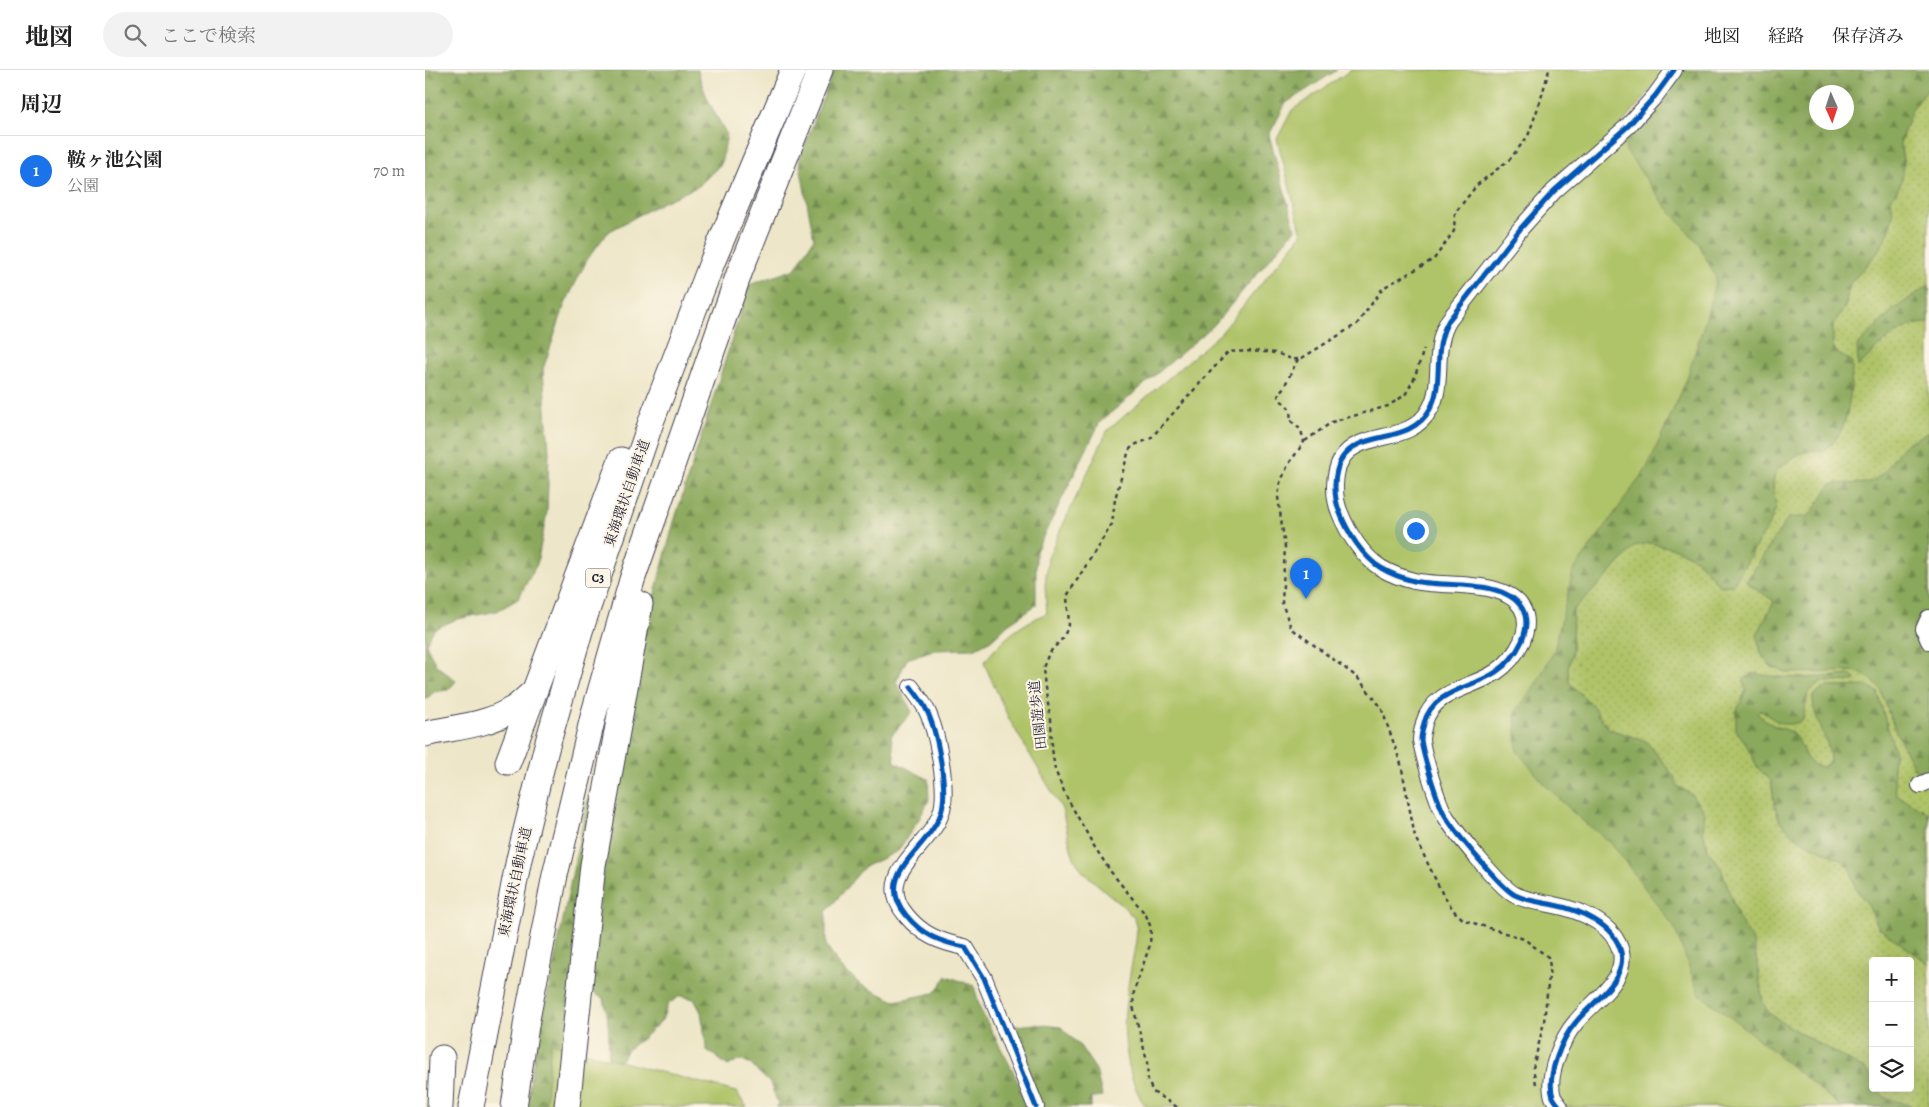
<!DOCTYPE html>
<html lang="ja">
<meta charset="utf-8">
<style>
:root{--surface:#fff;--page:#f2f2f2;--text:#222;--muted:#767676;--line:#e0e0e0;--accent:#1a73e8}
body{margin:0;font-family:Alegreya,"Noto Serif JP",serif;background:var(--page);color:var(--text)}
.controls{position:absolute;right:15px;bottom:15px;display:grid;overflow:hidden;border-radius:5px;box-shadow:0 5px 20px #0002}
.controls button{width:45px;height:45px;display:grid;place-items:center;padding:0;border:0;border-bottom:1px solid var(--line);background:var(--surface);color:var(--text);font:25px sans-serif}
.compass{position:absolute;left:1384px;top:15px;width:45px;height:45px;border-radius:50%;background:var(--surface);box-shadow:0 5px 20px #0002;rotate:177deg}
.you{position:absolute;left:990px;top:460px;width:18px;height:18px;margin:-12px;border:4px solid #fff;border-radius:50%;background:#1a73e8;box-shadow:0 0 0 8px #1a73e833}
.badge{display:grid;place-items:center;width:32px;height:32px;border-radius:50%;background:var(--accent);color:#fff;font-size:16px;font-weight:700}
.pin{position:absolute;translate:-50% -41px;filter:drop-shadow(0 1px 2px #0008)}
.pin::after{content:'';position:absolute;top:26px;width:18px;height:15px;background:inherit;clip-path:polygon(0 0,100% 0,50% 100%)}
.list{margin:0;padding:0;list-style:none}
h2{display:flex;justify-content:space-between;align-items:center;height:65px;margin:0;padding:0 20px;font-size:21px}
h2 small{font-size:16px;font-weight:400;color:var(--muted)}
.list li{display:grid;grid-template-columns:32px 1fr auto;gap:15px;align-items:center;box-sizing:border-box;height:70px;padding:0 20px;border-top:1px solid var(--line)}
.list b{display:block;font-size:19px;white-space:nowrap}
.list p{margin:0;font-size:16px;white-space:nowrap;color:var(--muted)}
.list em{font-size:16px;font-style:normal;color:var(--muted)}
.icon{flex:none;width:28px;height:28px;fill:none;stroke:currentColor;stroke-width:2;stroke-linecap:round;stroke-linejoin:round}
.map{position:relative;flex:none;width:1504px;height:1037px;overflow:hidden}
header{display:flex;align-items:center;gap:30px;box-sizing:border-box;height:70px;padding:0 25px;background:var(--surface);border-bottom:1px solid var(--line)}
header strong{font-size:24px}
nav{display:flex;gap:28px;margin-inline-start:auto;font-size:18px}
.search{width:350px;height:45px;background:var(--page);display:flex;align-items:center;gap:12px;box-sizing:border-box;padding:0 18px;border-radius:28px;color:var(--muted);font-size:19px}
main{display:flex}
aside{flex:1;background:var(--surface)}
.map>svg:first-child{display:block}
.grass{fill:url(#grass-dots);stroke:#687251;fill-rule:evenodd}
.forest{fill:url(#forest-firs);stroke:#56664c;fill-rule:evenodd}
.park{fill:#afc367;stroke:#687251}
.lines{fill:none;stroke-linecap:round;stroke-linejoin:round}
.minor-casing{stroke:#403f50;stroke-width:18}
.highway-casing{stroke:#403f50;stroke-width:27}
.path{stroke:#403f50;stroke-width:2.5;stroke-dasharray:4 4;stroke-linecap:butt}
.minor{stroke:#fff;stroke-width:16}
.highway{stroke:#fff;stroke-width:25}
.cycleway-casing{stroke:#fcf5e5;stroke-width:8}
.cycleway{stroke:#0057b8;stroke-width:5}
.labels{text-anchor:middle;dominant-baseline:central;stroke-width:4;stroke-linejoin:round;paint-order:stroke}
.shield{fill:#fcf5e5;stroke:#63616e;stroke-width:1}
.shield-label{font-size:12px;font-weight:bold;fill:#22223b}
.street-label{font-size:14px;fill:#22223b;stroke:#fcf5e5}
</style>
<header>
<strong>地図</strong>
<div class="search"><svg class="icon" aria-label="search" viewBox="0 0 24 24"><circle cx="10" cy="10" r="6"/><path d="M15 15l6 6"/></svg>ここで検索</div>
<nav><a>地図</a><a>経路</a><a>保存済み</a></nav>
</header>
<main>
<aside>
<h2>周辺<small></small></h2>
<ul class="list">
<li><span class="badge">1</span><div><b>鞍ヶ池公園</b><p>公園</p></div><em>70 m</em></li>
</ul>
</aside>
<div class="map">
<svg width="1504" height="1037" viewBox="0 0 1504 1037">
<defs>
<pattern id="grass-dots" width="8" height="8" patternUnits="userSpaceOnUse" patternTransform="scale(1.25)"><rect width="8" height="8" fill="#afc367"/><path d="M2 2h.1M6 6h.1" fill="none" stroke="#96a75a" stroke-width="1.8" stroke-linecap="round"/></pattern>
<pattern id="forest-firs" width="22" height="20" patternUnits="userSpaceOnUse" patternTransform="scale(1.25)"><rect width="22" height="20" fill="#8ba95c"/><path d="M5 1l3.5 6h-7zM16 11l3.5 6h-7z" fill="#71894d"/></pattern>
</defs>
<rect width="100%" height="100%" fill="#fcf5e5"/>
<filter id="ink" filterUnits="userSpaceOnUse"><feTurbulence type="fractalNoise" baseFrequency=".02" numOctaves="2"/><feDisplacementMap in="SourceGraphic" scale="10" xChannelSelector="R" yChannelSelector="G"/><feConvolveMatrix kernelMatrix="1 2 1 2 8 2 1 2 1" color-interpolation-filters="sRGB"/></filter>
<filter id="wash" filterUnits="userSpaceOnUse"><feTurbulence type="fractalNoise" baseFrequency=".0096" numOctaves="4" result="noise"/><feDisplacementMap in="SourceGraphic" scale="20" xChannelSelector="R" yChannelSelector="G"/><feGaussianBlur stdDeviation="1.12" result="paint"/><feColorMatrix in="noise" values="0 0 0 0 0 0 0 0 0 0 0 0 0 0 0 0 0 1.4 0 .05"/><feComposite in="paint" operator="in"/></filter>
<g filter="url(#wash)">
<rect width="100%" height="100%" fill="#ede6c8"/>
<path class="grass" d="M 1504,0 L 1504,1037 L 1416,1037 L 1321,959 L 1112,612 L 1357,26 ZM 1392,22 L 1422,22 L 1422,52 L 1392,52 ZM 1448,891 L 1485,891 L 1485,1018 L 1448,1018 Z"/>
<g class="forest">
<path d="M 0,0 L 273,0 C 277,22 291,45 302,65 L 296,94 L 274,116 L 238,132 L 183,162 L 163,188 L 140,234 L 118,299 L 124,382 L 122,442 L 112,494 L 93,529 L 72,541 L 32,549 L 9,559 L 1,574 L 11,595 L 31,611 L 23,620 L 9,622 L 0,630 Z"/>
<path d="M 409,0 L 912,0 L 861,33 L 844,65 L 870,159 L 788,256 L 675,352 L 611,481 L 611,535 L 583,554 L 566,570 L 549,579 L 508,580 L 482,589 L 471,612 L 487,642 L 466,666 L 470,692 L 503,709 L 504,730 L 494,749 L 473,781 L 439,797 L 401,842 L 401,876 L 415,896 L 436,915 L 470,931 L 509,923 L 522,906 L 549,916 L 555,939 L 588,1001 L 603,1037 L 351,1037 L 353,1033 L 345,1013 L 323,992 L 312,991 L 303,996 L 282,980 L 276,942 L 269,929 L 255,926 L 243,934 L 237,950 L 218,968 L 202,980 L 192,996 L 183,999 C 184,975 185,952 179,929 L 164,920 L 185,744 L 212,591 L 249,452 L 324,215 L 370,199 L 389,169 L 374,90 Z"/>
<path d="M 1257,0 L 1504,0 L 1504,18 L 1487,39 L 1475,73 L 1479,94 L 1476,114 L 1466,129 L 1468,144 L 1464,162 L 1453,182 L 1425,214 L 1420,237 L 1408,255 L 1408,276 L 1413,284 L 1427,291 C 1427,312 1425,350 1412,367 C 1409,373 1403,377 1399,382 C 1380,376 1366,389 1351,400 L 1348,413 L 1351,438 L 1345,453 L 1308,515 L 1295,516 L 1271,489 L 1251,479 L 1224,473 L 1210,476 L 1181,508 L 1148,540 L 1147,582 L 1143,598 L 1144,612 L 1168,636 L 1184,659 L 1221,671 L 1249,706 L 1252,716 L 1266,724 L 1280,743 L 1278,761 L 1284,782 L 1296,798 L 1314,849 L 1329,873 L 1338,933 L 1345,944 L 1368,959 L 1441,1000 L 1448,1010 L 1448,1018 L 1453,1018 L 1459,1027 L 1489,1037 L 1140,1037 L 1021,269 ZM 1392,22 L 1422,22 L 1422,52 L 1392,52 Z"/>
<path d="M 1504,215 L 1504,253 C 1475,253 1452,277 1433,297 L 1432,276 L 1468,240 Z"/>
<path d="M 1504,362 L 1504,540 L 1501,542 L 1504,578 L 1504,706 L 1489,698 L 1470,660 L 1455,619 L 1446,609 L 1431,601 L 1363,603 L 1349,598 L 1343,594 L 1336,583 L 1332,565 L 1349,531 L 1321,512 L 1363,448 L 1384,446 L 1393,434 L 1405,415 C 1419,411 1433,416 1444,412 C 1461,407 1468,386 1480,375 C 1486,370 1497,366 1504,362 Z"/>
<path d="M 1326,603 C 1363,610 1389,608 1426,605 L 1431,609 L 1430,611 L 1396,612 L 1383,623 L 1378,650 C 1359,660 1350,650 1335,640 L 1332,643 C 1336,647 1342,652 1348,655 C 1354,658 1364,659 1369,665 C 1382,679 1375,693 1398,697 L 1405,692 C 1406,668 1386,648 1388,626 L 1401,617 L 1443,616 L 1452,622 L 1470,682 L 1468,695 L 1471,725 L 1504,743 L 1504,894 L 1454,858 L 1442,833 L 1431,819 L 1425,798 L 1414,789 L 1373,769 L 1355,752 L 1350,736 L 1346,711 L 1333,698 L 1320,672 L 1311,660 L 1311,642 L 1321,620 L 1318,611 Z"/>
<polygon points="165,718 174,718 131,1037 102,1037 106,1005"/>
<polygon points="609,954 636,957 655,976 671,1000 677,1026 666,1028 666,1037 614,1037 583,963 592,956"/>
</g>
<g class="park">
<path d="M 926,0 L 1242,0 L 1197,54 L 1201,81 L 1238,133 L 1274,174 L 1291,208 L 1281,248 L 1261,311 L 1222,398 L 1148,501 L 1129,581 L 1112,612 L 1090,643 L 1092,681 L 1121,716 L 1153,747 L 1186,773 L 1249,857 L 1274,924 L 1321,959 L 1416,1037 L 722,1037 C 704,1019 697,966 700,940 C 702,917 707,894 711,871 L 712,860 L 709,848 L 700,838 L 658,802 L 650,790 L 646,779 L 637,739 L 584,649 L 559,593 C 575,570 596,554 622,543 L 620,515 L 623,487 L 682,361 L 796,263 L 877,164 L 852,69 L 867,40 Z"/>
<polygon points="126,973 311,1022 322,1037 120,1037"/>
</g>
</g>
<g filter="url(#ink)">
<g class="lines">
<defs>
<g id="minor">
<polyline points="1504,548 1499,559 1504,571"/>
<path d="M 486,617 C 491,624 497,631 501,639 C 512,660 524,720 516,743 C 504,779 447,804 481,845 C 497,865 515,872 540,877 L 559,908 L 611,1037"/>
<polyline points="1495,715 1504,711"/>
<path d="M 1135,1037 C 1133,1034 1130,1031 1128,1027 C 1121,1006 1137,968 1151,952 C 1167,932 1202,911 1196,882 C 1189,854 1155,840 1129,835 C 1116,832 1102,831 1090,825 C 1076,818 1030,762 1021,747 C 1013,735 998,685 996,670 C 996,664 998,659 999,653 C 1009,619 1046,619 1071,602 C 1083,594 1091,584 1097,571 C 1101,561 1103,548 1097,538 C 1079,508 1019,518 989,511 C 977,508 966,504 956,498 C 938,487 923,463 915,443 C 908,427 908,403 917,388 C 936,359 985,376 1005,339 C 1020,313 1006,279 1024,250 L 1096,158 L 1129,121 L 1203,56 L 1230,26 L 1249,0"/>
</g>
<g id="highway">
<path d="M 0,664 C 29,657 60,656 86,640 C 94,636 101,628 107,623"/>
<polyline points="83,692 196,390"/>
<polyline points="15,1037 17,988"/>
<polyline points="46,1037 94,789 121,679 155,561 226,352 288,190 368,0"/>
<polyline points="89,1037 102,949 130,805 169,643 207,510 315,201 395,0"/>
<polyline points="142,1037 168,795 215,534"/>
</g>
</defs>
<use href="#minor" class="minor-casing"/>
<use href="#highway" class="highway-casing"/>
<g class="path">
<polyline points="880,371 907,352 963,336 980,325 989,309 999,279"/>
<path d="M 1111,1014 L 1108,998 L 1119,952 L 1125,896 L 1123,887 L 1099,869 L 1039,850 L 1030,842 L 1018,825 L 990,767 L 976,694 L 956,637 L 932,607 L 866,558 L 857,533 L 860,477 L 853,427 L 855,413 L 863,395 L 879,372 L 876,360 L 865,350 C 867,337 862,336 853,328 L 854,323 L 859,317 L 873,289 L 877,288 L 932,254 L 958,218 L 1009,189 L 1029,161 L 1030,143 L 1052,115 L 1085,89 L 1103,66 L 1115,32 L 1124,0"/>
<path d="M 752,1037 L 728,1022 L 723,1011 L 722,991 L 708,936 L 709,921 L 725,875 L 726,858 L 721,845 L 686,802 L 669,776 L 641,726 L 630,700 L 627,678 L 626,650 L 620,618 L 618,598 L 624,583 L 638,568 L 644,555 L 642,526 L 687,454 L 690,429 L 704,380 L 709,375 L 725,369 L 803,282 C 819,281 834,281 850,283 C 859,285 864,290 873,289"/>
</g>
<use href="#minor" class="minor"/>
<use href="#highway" class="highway"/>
<defs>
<g id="cycleway">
<path d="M 486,617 C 491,624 497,631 501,639 C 512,660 524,720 516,743 C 504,779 447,804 481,845 C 497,865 515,872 540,877 L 559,908 L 611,1037"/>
<path d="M 1135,1037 C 1133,1034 1130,1031 1128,1027 C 1121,1006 1137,968 1151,952 C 1167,932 1202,911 1196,882 C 1189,854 1155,840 1129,835 C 1116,832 1102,831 1090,825 C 1076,818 1030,762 1021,747 C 1013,735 998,685 996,670 C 996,664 998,659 999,653 C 1009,619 1046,619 1071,602 C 1083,594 1091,584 1097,571 C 1101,561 1103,548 1097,538 C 1079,508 1019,518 989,511 C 977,508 966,504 956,498 C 938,487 923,463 915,443 C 908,427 908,403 917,388 C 936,359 985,376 1005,339 C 1020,313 1006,279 1024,250 L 1096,158 L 1129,121 L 1203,56 L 1230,26 L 1249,0"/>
</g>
</defs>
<use href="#cycleway" class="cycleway-casing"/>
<use href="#cycleway" class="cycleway"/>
</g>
</g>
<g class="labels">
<rect class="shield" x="160.5" y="498.5" width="25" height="19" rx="4"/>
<g class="shield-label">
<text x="173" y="508">C3</text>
</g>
<g class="street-label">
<text transform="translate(202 423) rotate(-71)">東海環状自動車道</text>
<text transform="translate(613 645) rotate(-96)">田園遊歩道</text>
<text transform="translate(90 812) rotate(-78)">東海環状自動車道</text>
</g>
</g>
</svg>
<div class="controls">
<button>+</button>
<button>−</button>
<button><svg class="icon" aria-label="layers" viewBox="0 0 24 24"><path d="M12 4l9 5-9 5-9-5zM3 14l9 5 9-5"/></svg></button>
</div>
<svg class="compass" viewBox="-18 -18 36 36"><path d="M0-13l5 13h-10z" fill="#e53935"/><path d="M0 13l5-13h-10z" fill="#767676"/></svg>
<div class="you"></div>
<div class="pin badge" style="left:881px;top:529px">1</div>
</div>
</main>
